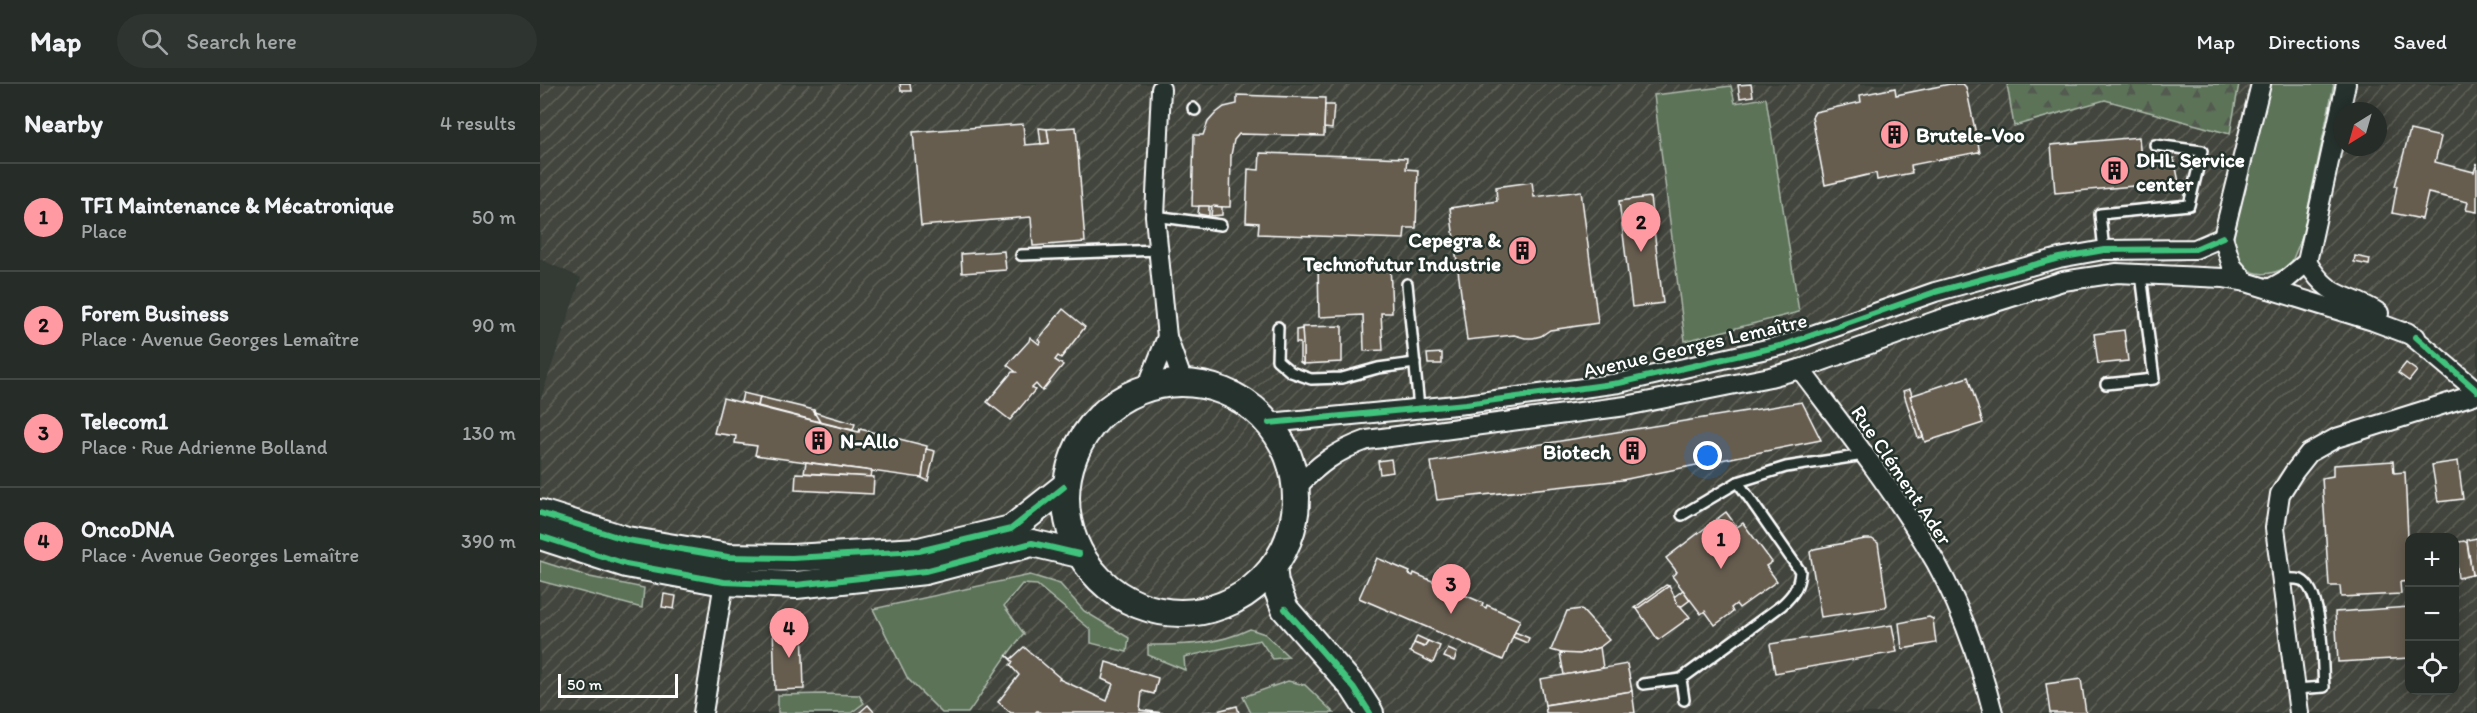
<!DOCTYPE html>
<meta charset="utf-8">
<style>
:root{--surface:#262c27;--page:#2e342f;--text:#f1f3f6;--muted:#a4a7a7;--line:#424844;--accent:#ff9aa2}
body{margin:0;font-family:Itim,sans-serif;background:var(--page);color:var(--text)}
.controls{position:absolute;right:18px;bottom:18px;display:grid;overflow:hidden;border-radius:12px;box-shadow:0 3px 15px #0003}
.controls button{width:54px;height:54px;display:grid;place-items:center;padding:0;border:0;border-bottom:2px solid var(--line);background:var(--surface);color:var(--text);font:30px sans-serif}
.compass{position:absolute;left:1793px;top:18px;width:54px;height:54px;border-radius:50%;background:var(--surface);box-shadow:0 3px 15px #0003;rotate:217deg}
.scale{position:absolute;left:18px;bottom:15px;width:120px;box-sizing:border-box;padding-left:6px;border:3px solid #fff;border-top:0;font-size:16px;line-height:21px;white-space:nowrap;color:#fff;-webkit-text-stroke:4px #26332d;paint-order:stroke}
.you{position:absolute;left:1168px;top:372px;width:21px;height:21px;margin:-15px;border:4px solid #fff;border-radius:50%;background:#1a73e8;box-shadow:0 0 0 9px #1a73e833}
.badge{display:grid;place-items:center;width:39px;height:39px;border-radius:50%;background:var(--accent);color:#111;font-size:20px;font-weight:700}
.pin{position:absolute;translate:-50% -50px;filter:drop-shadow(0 2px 3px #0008)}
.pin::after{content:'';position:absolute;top:32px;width:21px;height:18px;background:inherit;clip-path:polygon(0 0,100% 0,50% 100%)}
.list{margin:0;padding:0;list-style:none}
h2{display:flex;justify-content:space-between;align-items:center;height:78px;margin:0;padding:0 24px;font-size:26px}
h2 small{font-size:20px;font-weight:400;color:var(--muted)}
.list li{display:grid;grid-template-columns:39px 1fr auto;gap:18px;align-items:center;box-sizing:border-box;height:108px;padding:0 24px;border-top:2px solid var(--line)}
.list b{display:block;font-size:22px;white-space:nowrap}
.list p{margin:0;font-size:20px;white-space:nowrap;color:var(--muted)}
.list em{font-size:20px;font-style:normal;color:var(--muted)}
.icon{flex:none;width:33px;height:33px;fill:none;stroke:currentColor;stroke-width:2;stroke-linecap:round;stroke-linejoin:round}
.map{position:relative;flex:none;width:1937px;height:629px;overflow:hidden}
header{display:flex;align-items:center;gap:36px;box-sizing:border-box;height:84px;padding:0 30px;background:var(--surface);border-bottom:2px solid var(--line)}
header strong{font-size:28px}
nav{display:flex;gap:33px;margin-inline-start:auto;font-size:21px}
.search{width:420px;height:54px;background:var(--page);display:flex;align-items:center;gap:15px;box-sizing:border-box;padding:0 21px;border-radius:33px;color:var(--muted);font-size:22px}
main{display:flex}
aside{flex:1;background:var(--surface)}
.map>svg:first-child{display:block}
.industrial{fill:url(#industrial-furrows);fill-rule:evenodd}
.green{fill:#5c7358;stroke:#aeb9ac;stroke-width:1.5}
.forest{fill:url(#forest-firs);stroke:#aeb9ac;stroke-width:1.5}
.building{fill:#665d50;stroke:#fff;stroke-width:1.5}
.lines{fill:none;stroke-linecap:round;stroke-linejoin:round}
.lane-casing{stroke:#fff;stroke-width:14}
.street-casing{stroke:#fff;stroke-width:22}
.secondary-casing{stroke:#fff;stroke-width:30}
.lane{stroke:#26332d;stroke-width:9}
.street{stroke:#26332d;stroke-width:18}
.secondary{stroke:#26332d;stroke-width:26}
.cycleway-casing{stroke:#26332d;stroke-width:10}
.cycleway{stroke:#40c37c;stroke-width:6}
.labels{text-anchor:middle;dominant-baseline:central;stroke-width:5;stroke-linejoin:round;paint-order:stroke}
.poi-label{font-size:21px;font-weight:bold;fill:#fff;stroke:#26332d;text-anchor:start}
.street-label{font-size:21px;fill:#fff;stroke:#26332d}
</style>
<header>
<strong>Map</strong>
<div class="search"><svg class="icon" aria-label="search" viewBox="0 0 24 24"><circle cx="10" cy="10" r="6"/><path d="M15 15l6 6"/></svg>Search here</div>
<nav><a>Map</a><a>Directions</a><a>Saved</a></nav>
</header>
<main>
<aside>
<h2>Nearby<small>4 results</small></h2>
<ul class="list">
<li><span class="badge">1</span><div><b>TFI Maintenance &amp; Mécatronique</b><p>Place</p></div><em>50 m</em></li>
<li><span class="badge">2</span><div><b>Forem Business</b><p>Place · Avenue Georges Lemaître</p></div><em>90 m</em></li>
<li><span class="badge">3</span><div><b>Telecom1</b><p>Place · Rue Adrienne Bolland</p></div><em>130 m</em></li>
<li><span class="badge">4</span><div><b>OncoDNA</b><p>Place · Avenue Georges Lemaître</p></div><em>390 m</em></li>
</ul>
</aside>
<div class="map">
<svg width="1937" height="629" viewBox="0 0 1937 629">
<defs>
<pattern id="industrial-furrows" width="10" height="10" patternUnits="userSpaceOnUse" patternTransform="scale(1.5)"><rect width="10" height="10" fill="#42453c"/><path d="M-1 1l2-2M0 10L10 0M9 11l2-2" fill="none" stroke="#5e6159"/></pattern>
<pattern id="forest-firs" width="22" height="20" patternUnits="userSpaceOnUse" patternTransform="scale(1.5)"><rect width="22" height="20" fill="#5c7358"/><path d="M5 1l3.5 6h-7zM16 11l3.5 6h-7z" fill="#525a50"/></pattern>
</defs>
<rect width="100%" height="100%" fill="#333b34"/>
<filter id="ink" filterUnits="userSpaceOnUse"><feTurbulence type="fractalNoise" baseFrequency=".0167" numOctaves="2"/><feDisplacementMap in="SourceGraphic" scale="12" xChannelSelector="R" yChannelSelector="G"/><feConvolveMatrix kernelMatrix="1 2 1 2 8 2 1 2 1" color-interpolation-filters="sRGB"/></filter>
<g filter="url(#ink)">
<path class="industrial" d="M 0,0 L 613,0 L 621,5 L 625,0 L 1937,0 L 1937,629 L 0,629 L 0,317 L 41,194 L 0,175 ZM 1802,27 L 1838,27 L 1838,63 L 1802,63 ZM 1870,454 L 1914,454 L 1914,606 L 1870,606 Z"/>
<g class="green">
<path d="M 1727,0 L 1794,0 L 1762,153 L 1750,182 C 1720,197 1700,191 1693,157 Z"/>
<polygon points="1191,2 1195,19 1226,14 1259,228 1145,257 1114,11"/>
<polygon points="0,477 50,493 104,504 102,524 0,497"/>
<path d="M 490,491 L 520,500 L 544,527 L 589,554 L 587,568 L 551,559 L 551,546 L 497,501 L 482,500 L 464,522 L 484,550 C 462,574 447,603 428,629 L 402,629 L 368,595 L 333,525 Z"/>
<path d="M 710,545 L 725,550 L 749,573 L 733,575 L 720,556 L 644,573 L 645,586 L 608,571 L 608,561 C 644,561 677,561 710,545 Z"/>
<polygon points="748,597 765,601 794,629 711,629 703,613"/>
<polygon points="284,610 319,611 324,619 311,629 238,629 238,611"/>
</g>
<polygon class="forest" points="1467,0 1699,0 1690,50 1565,16 1474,42"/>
<g class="building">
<polygon points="360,0 370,0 371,7 361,7"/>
<polygon points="1211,0 1213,12 1200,14 1198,1"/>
<polygon points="1410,0 1423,0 1426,3 1440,69 1438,68 1371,81 1372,89 1361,91 1337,96 1336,89 1285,101 1272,33 1275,28 1321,18 1320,11 1355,4 1356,11"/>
<polygon points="697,11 785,14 784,52 699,50 694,56 691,71 690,123 652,122 654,51 663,51 668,38 676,29 684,23 697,20"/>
<polygon points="785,21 794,21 792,45 784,44"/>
<polygon points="483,40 485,61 509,59 507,45 536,43 545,158 493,162 491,133 381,142 373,48"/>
<polygon points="499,44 507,45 509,59 501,60"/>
<polygon points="1870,46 1901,53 1895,78 1934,88 1937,79 1937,128 1926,126 1928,118 1888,109 1882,135 1852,129 1857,102 1855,102"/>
<polygon points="1599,53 1601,77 1634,74 1639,98 1515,109 1511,61"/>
<polygon points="720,69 867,74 866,85 878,86 876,144 865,144 864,155 718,150 719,139 706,138 708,85 719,86"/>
<polygon points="992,98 994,113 1041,107 1058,239 1010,246 1001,252 993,254 985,254 974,251 927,256 910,124 957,117 956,103"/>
<polygon points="1110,113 1123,219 1092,223 1079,117"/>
<polygon points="659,122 669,122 669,132 658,130"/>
<polygon points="672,122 682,123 682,131 671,132"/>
<polygon points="464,167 466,186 422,189 421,170"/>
<polygon points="1815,172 1830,175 1829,181 1814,178"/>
<polygon points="850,178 852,229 841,229 843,266 824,267 823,231 779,233 778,180"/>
<polygon points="523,225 545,243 521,274 518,272 515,276 523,281 502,307 496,300 492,304 495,306 470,336 447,318 472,288 476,288 467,281 489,257 490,253 499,260 501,258 498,256"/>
<polygon points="802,242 802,278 763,280 762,243"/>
<polygon points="762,245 763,259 763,280 760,278 760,259 756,259 756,246"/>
<polygon points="1584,246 1588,277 1558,280 1554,250"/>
<polygon points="902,269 902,280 888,280 887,270"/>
<polygon points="1866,279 1877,287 1869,297 1858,289"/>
<polygon points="1428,293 1443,339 1385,358 1370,312"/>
<polygon points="1370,305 1372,311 1370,312 1383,353 1378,354 1363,307"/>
<polygon points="203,309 220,313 218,322 201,318"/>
<polygon points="220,313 274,326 280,338 218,322"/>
<polygon points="183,314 319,348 320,345 387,362 382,394 215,371 217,362 195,359 196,352 174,349"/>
<polygon points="1262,318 1281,356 1082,396 897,416 891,378"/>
<polygon points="274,328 315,340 313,346 280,338"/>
<polygon points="386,365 395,367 388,397 382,394"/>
<polygon points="851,375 853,388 840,390 838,377"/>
<polygon points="1853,377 1854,389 1865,388 1870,497 1860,498 1861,510 1801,513 1800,502 1789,502 1782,394 1793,392 1793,381"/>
<polygon points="1918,377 1923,415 1898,418 1892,381"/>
<polygon points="266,378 278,380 332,387 331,393 264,389"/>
<polygon points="256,389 334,393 333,410 255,406"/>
<polygon points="1186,428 1197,443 1203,439 1232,478 1226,482 1237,497 1199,524 1196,520 1191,524 1193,528 1175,541 1165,527 1161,530 1132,492 1137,488 1126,474"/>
<polygon points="1937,454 1937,490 1932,491 1927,456"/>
<polygon points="1325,455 1332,455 1338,459 1347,521 1344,524 1281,533 1270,468 1274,465"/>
<polygon points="1924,457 1927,459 1932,491 1918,494 1914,459"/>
<polygon points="837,474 870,488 869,490 873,492 874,489 943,519 942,522 946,524 947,521 980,536 963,576 819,514"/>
<polygon points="1126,501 1129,502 1098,525 1094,524"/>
<polygon points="1129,502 1136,515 1135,516 1150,533 1118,556 1097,525"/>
<polygon points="1143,506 1150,516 1142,522 1138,521 1134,513"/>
<polygon points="124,510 136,512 134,525 122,523"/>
<polygon points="1870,523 1870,574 1798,578 1795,528"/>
<polygon points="1041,525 1069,556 1060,563 1040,570 1025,570 1011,566 1027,527"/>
<polygon points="1389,533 1393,535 1396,559 1362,565 1359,539"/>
<polygon points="1352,541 1357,568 1235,589 1230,560"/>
<polygon points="262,542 264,605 235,606 233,543"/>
<polygon points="975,548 989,554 987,559 973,553"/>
<polygon points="877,552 888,557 884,563 874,559"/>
<polygon points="888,557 900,562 893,579 870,568 874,559 884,563"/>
<polygon points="484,563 520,594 519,595 567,617 573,600 562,595 566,578 618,594 614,610 602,607 600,626 623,629 501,629 497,627 495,629 471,629 458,618 479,591 470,581 473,578 466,571 471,575"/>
<polygon points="1060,563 1063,584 1024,591 1020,569 1040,570"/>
<polygon points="908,565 917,569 914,577 904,573"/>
<polygon points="1087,580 1092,607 1005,621 1000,595"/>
<polygon points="1541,595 1546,629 1510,629 1506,600"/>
<polygon points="1092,607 1095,629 1006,629 1005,621"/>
<polygon points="328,621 335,629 319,629"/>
<polygon points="697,622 699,629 656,629 677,627"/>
</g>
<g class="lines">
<defs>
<g id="lane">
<polyline points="653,24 655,26"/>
<polyline points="615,132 681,141"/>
<polyline points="1564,166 1560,130 1649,121 1662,67 1615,61"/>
<polyline points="481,171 619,166"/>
<polyline points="867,200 879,324"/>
<polyline points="738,243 737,276 751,288 771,295 802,294 838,284 875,279"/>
<polyline points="1566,300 1614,295 1601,190"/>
<polyline points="1142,431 1198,398 1246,383 1324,371"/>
<path d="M 1742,495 C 1748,495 1755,494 1761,496 C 1784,507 1782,580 1784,603 L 1756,605"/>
<polyline points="1103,600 1141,595"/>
<path d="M 1144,616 L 1141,595 L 1242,521 C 1253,511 1259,503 1260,487 L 1198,398"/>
</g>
<g id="street">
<polyline points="621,5 615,132 627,253 643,298"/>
<path d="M 1767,178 C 1791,218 1807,208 1839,229"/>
<polyline points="1706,198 1692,182 1683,153 1721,0"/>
<polyline points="1729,205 1747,195 1767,178 1806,0"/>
<polyline points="1867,248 1937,307"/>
<path d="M 1260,285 C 1303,342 1348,399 1385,460 C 1416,509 1439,573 1453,629"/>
<polyline points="607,303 627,253"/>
<polyline points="729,339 926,320 1079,299 1244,261 1395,208 1519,174 1564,166 1655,165 1683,153"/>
<path d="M 756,404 C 779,380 796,367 827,356 L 1086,322 L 1230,293 L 1260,285 L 1398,236 L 1523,197 L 1577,189 L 1683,194 L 1706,198 L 1833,237 L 1876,253"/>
<polyline points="163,629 184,498"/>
<polyline points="1759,629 1735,444 1740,410 1754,388 1769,369 1796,354 1937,310"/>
</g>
<g id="secondary">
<circle cx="641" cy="414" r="115"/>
<polyline points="0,429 87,456 188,473 252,474 379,467 471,445 524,403"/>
<polyline points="0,452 86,480 184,498 256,501 385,487 492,459 539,470"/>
<polyline points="733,483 735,499 745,525 814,604 830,629"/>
</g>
</defs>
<use href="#lane" class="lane-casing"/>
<use href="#street" class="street-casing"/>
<use href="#secondary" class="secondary-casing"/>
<use href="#lane" class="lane"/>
<use href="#street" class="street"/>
<use href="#secondary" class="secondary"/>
<defs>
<g id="cycleway">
<polyline points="1876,253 1937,307"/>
<polyline points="729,339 926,320 1079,299 1244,261 1395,208 1519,174 1564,166 1655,165 1683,153"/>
<polyline points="0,429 87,456 188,473 252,474 379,467 471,445 524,403"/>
<polyline points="0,452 86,480 184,498 256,501 385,487 492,459 539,470"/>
<polyline points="745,525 814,604 830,629"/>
</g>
</defs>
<use href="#cycleway" class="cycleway-casing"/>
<use href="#cycleway" class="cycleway"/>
</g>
</g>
<defs>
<symbol id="building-disc" viewBox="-11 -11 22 22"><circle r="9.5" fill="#ff9aa2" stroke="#26332d"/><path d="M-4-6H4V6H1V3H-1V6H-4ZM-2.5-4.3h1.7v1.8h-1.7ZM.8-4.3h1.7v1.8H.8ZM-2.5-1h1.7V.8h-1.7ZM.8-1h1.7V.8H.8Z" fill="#111"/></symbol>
</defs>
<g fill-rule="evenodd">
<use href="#building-disc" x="1338" y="34" width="33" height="33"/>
<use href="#building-disc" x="1558" y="70" width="33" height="33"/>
<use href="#building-disc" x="966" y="150" width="33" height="33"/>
<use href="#building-disc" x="262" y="340" width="33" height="33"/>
<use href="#building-disc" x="1076" y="350" width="33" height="33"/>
</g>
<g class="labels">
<g class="poi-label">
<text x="1376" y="50">Brutele-Voo</text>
<text x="1596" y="75">DHL Service<tspan x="1596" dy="24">center</tspan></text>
<text x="961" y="155" text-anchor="end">Cepegra &amp;<tspan x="961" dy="24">Technofutur Industrie</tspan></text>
<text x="300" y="356">N-Allo</text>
<text x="1071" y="367" text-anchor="end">Biotech</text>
</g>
<g class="street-label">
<text transform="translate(1155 261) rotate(-13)">Avenue Georges Lemaître</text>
<text transform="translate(1362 391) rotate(56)">Rue Clément Ader</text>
</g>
</g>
</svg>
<div class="controls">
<button>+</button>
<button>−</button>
<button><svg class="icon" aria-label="locate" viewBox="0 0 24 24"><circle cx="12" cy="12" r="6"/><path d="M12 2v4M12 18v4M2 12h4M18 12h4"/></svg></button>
</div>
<svg class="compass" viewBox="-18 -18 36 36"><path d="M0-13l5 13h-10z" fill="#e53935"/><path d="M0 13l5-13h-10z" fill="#a4a7a7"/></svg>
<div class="scale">50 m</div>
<div class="you"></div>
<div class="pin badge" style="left:1181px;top:485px">1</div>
<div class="pin badge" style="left:1101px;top:168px">2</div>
<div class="pin badge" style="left:911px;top:530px">3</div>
<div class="pin badge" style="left:249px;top:574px">4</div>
</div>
</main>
